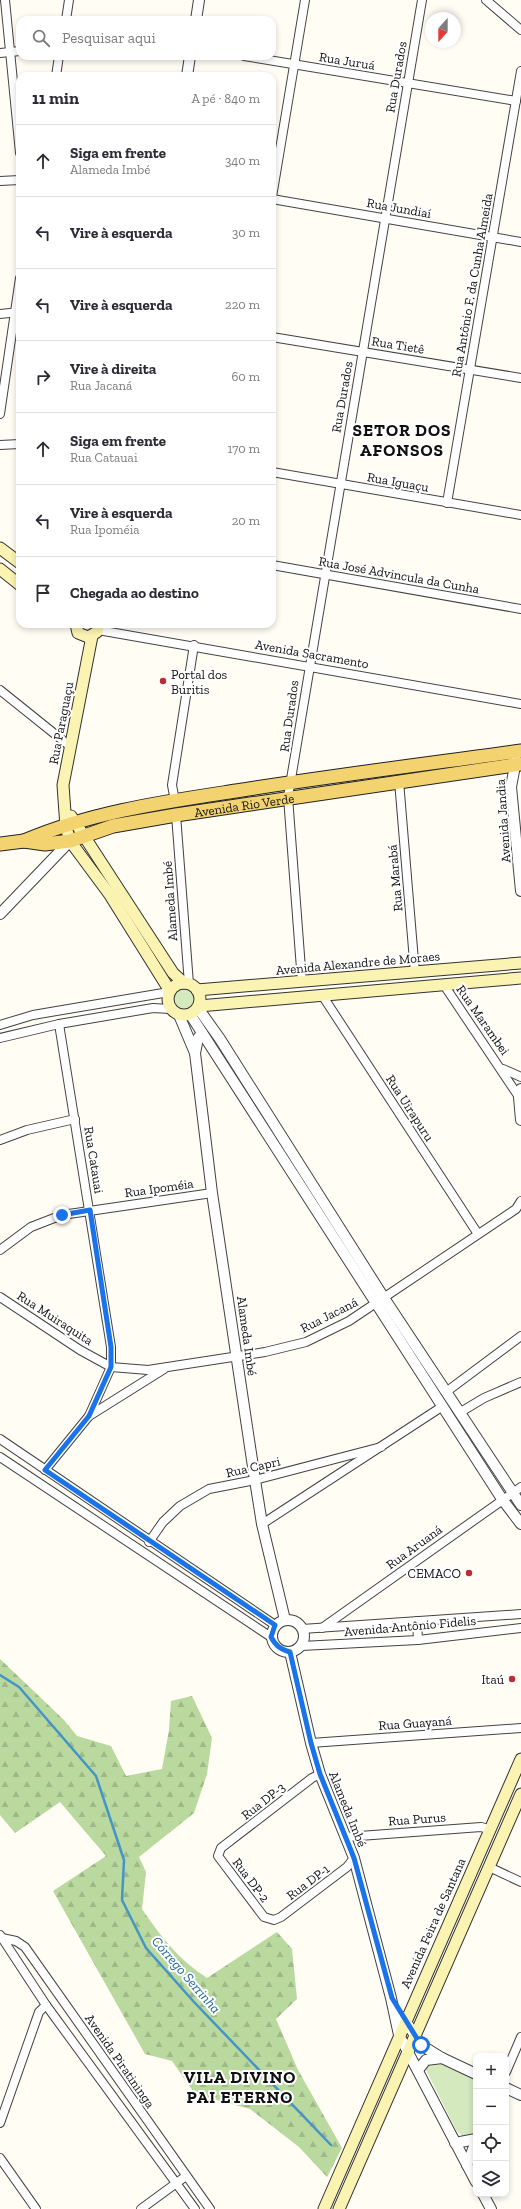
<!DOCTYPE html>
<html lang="pt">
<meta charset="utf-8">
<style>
:root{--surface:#fff;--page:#f7f7f7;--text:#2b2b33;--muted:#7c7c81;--line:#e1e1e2}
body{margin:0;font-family:"Zilla Slab",serif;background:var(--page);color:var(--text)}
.controls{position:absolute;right:12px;bottom:12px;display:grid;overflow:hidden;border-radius:8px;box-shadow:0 2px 6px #0003}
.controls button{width:36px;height:36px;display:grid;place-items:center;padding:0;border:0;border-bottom:1px solid var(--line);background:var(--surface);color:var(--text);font:20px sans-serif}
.compass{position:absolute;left:425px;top:12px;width:36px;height:36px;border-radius:50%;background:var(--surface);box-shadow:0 2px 6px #0003;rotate:201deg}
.stop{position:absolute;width:12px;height:12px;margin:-9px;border:3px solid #1a73e8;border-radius:50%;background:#fff}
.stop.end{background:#1a73e8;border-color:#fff;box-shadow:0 1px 4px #0008}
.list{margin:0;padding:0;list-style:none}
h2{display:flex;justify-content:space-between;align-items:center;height:52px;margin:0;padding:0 16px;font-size:17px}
h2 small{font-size:13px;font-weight:400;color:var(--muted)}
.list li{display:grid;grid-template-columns:26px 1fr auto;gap:12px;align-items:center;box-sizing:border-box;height:72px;padding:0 16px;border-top:1px solid var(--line)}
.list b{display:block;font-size:15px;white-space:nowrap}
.list p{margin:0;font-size:13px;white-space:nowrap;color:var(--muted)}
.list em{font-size:13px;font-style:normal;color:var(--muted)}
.icon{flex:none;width:22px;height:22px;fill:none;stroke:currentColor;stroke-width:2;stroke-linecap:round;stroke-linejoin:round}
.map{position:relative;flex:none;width:521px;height:2209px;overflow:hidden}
.search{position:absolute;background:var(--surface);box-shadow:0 2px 6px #0003;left:16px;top:16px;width:260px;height:44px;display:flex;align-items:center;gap:10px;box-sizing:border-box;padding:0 14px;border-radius:12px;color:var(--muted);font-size:15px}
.panel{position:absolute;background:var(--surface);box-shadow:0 2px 6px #0003;left:16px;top:72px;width:260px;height:556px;border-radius:12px}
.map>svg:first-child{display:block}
.grass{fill:#d4e9be}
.forest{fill:url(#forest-firs)}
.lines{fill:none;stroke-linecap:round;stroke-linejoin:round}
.stream{stroke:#4594c8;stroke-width:2.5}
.minor-casing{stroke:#434343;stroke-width:10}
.tertiary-casing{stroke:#434343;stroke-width:12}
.secondary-casing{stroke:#323232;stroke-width:13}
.primary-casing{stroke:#212121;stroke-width:15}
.minor{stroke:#fff;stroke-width:8}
.tertiary{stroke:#fff;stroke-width:10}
.secondary{stroke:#fbf3b2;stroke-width:11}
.primary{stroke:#f3d370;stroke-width:13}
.route{stroke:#1a73e8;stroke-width:5}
.poi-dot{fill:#bc2d33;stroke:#fff;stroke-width:1.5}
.labels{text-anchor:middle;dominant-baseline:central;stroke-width:4;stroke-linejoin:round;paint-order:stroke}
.street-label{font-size:13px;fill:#101010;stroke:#fff}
.poi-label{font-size:13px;fill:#101010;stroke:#fff;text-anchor:end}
.water-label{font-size:14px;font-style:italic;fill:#1d669f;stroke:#fff}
.district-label{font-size:17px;font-weight:bold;letter-spacing:1px;fill:#101010;stroke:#fff}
</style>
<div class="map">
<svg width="521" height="2209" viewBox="0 0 521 2209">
<defs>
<pattern id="forest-firs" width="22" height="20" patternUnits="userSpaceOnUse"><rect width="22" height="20" fill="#b9d99e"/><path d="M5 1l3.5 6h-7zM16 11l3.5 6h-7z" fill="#9eb987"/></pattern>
</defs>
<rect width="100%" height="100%" fill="#fffdf4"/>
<g class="grass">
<circle cx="184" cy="999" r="10"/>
<polygon points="436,2061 476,2079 476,2124 471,2137 465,2138 456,2130 424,2066"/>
</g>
<path class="forest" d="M 0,1659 L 64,1720 L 77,1736 L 111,1746 L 126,1776 L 162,1769 L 169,1730 L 171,1701 L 192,1696 L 212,1738 L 207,1774 L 194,1813 L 139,1857 L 146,1872 L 142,1909 C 161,1937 179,1960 207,1978 L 277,1932 L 292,1949 L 297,1999 L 276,2019 L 298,2070 L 342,2148 L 327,2177 L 299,2147 L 250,2109 L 195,2094 L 172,2061 L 145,2054 L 53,1891 L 106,1856 L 60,1802 L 15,1833 L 0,1815 Z"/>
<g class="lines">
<polyline class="stream" points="0,1675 19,1687 96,1776 124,1860 122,1900 146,1948 194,2002 331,2145"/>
<defs>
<g id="minor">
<polyline points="5,0 20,153"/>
<polyline points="486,0 521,30"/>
<polyline points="66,20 69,0"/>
<polyline points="0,53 20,51"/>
<polyline points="244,56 516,101"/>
<polyline points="56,76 59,56"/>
<polyline points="0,181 20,180"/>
<polyline points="272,197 305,0"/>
<polyline points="272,199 521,242"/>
<polyline points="0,314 19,312"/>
<polyline points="272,337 521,378"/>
<polyline points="0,414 20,278"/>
<polyline points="0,445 20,444"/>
<polyline points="272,472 521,515"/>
<polyline points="447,503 521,71"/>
<polyline points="272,565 521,609"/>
<polyline points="98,630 521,704"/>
<polyline points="0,690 71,747"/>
<polyline points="399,781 415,973"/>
<polyline points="175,801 172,785 194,645"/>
<polyline points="176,815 189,984"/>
<polyline points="302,982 288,797 422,0"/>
<polyline points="444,985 519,1097"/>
<polyline points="322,995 478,1234"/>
<polyline points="59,1024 111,1347 111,1367 89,1416"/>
<polyline points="0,1025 33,1015 169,992"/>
<polyline points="0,1038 59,1024 153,1008 170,1009"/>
<polyline points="503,1069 521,1077"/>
<polyline points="0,1140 27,1130 75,1119"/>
<polyline points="0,1250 31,1227 62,1215 212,1193"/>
<polyline points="0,1297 80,1350 111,1367 148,1370 265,1352 306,1342 349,1321 516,1209 521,1201"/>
<polyline points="446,1392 521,1336"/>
<polyline points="459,1413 484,1398 521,1382"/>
<polyline points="0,1439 275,1625"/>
<polyline points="0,1457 271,1637"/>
<polyline points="45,1470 89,1416 164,1369"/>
<polyline points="262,1524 443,1406"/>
<polyline points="149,1542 163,1522 180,1506 209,1489 255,1480 381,1447"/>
<polyline points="417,1621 418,1640"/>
<polyline points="322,1628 521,1487"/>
<polyline points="302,1629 521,1614"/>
<polyline points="301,1646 418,1640 521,1628"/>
<polyline points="311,1743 521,1728"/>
<polyline points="320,1774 312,1778 221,1848 218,1856 264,1917 274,1920 281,1917 347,1867 354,1858"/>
<polyline points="346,1837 481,1827 489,1829"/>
<polyline points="489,1867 521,1882"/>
<polyline points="0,1935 46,2005 195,2209"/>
<polyline points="2,1938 16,1941 25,1947 210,2209"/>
<polyline points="506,2072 521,2037"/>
<polyline points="0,2123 39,2012 46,2005"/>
<polyline points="0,2158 36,2209"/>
<polyline points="141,2209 186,2176"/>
</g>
<g id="tertiary">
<polyline points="196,20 199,0"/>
<polyline points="187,76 190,56"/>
<polyline points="516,760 511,787 521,891"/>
<polyline points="0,914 70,841"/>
<polyline points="198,1008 220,1039 384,1298 521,1505"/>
<polyline points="190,1014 502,1499 521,1524"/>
<polyline points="179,1015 195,1053"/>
<polyline points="202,1033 198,1038 195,1053 212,1193 255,1480 262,1524 285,1620"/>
<polyline points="521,1089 519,1097 521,1120"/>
<circle cx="288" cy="1636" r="16"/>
<polyline points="290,1652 311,1743 320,1774 354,1858 391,1998 399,2035 476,2182"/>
<polyline points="403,2017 421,2045 442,2058 476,2074"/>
<polyline points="418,2070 426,2060 442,2058"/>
<polyline points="506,2088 521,2095"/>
<polyline points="455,2143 476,2139"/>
<polyline points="467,2165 476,2141"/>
<polyline points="483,2194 491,2209"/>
</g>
<g id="secondary">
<polyline points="0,548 20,563"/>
<polyline points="0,569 20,585"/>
<polyline points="76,624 78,633 88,637 97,632 99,624"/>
<polyline points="92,636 63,785 66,827 70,841 110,895 170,991"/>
<polyline points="71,816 173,973 184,983"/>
<circle cx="184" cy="999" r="16"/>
<polyline points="197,990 521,963"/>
<polyline points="199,1006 521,978"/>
<polyline points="324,2209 521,1759"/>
<polyline points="339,2209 521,1794"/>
</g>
<g id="primary">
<path d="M 24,841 C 91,812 164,802 236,791 C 330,776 426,764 521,751"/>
<path id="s1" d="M 0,844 L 24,841 L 45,844 L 70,841 L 113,826 L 176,815 L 521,764"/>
</g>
</defs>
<use href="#minor" class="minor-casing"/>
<use href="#tertiary" class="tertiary-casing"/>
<use href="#secondary" class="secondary-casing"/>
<use href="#primary" class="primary-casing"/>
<use href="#minor" class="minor"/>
<use href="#tertiary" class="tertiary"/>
<use href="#secondary" class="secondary"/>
<use href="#primary" class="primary"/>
</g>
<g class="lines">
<path class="route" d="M 62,1215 L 90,1210 L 111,1347 L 111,1367 L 89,1416 L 45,1470 L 275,1625 L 271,1637 C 276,1646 280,1649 290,1652 L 311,1743 L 320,1774 L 354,1858 L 392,1998 L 421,2045"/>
</g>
<g class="poi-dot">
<circle cx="163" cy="681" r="4"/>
<circle cx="469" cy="1573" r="4"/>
<circle cx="512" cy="1679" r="4"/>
</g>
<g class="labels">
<g class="street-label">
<text transform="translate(347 61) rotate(9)">Rua Juruá</text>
<text transform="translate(396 77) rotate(-80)">Rua Durados</text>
<text transform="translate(399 208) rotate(10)">Rua Jundiaí</text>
<text transform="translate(472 285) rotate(-80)">Rua Antônio F. da Cunha Almeida</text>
<text transform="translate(398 345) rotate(9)">Rua Tietê</text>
<text transform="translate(342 397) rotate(-80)">Rua Durados</text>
<text transform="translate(398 482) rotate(10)">Rua Iguaçu</text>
<text transform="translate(399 575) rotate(10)">Rua José Advincula da Cunha</text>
<text transform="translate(312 654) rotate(10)">Avenida Sacramento</text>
<text transform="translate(289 716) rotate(-82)">Rua Durados</text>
<text transform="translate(61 723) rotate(-79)">Rua Paraguaçu</text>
<text stroke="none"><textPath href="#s1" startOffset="249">Avenida Rio Verde</textPath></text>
<text transform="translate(503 821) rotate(-94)">Avenida Jandia</text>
<text transform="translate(395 878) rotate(-95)">Rua Marabá</text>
<text transform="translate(170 901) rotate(-94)">Alameda Imbé</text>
<text transform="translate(358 963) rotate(-5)">Avenida Alexandre de Moraes</text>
<text transform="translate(483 1020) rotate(55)">Rua Marambei</text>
<text transform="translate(410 1108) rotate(57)">Rua Uirapuru</text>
<text transform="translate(94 1160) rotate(81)">Rua Catauai</text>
<text transform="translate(159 1188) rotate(-8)">Rua Ipoméia</text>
<text transform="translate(329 1315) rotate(-27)">Rua Jacaná</text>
<text transform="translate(55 1318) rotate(33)">Rua Muiraquita</text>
<text transform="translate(247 1336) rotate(82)">Alameda Imbé</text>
<text transform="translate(253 1467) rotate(-13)">Rua Capri</text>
<text transform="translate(414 1547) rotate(-36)">Rua Aruaná</text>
<text transform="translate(410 1626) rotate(-5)">Avenida Antônio Fidelis</text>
<text transform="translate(415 1723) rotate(-4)">Rua Guayaná</text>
<text transform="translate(263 1801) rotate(-38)">Rua DP-3</text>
<text transform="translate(348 1809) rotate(68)">Alameda Imbé</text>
<text transform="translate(417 1819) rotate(-4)">Rua Purus</text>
<text transform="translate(251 1880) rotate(53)">Rua DP-2</text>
<text transform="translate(308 1882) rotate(-37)">Rua DP-1</text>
<text transform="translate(433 1923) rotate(-66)">Avenida Feira de Santana</text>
<text transform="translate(120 2061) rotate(55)">Avenida Piratininga</text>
</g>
<g class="poi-label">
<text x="171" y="674" text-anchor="start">Portal dos<tspan x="171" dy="15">Buritis</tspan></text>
<text x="461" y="1573">CEMACO</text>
<text x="504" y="1679">Itaú</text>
</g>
<g class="water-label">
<text transform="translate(186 1975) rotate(49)">Córrego Serrinha</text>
</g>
<g class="district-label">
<text x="402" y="430">SETOR DOS<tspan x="402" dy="20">AFONSOS</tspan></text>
<text x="240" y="2077">VILA DIVINO<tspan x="240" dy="20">PAI ETERNO</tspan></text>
</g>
</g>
</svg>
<div class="controls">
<button>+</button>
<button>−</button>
<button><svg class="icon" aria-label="locate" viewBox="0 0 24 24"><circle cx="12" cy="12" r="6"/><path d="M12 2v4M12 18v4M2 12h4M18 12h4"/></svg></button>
<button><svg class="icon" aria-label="layers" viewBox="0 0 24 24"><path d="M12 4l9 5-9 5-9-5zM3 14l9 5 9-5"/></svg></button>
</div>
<svg class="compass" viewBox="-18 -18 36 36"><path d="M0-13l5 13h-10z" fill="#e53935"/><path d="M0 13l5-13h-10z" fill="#7c7c81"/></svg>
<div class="stop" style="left:421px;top:2045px"></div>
<div class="stop end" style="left:62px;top:1215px"></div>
<div class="search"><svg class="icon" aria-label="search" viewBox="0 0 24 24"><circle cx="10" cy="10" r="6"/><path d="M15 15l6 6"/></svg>Pesquisar aqui</div>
<section class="panel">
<h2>11 min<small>A pé · 840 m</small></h2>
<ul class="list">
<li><svg class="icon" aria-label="ahead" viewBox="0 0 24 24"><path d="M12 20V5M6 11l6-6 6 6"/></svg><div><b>Siga em frente</b><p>Alameda Imbé</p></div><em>340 m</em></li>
<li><svg class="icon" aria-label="left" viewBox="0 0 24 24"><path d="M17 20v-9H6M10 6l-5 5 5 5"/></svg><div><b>Vire à esquerda</b></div><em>30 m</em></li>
<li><svg class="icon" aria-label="left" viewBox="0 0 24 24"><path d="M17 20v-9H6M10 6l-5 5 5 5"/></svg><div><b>Vire à esquerda</b></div><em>220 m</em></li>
<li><svg class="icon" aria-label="right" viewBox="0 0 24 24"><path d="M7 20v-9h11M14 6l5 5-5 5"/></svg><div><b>Vire à direita</b><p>Rua Jacaná</p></div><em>60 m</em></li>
<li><svg class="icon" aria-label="ahead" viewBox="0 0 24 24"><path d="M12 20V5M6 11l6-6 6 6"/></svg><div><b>Siga em frente</b><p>Rua Catauai</p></div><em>170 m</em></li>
<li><svg class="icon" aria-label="left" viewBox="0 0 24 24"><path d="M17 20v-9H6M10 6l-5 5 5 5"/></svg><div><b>Vire à esquerda</b><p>Rua Ipoméia</p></div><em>20 m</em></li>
<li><svg class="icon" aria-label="arrive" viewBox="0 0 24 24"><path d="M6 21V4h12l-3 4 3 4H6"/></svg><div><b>Chegada ao destino</b></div></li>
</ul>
</section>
</div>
